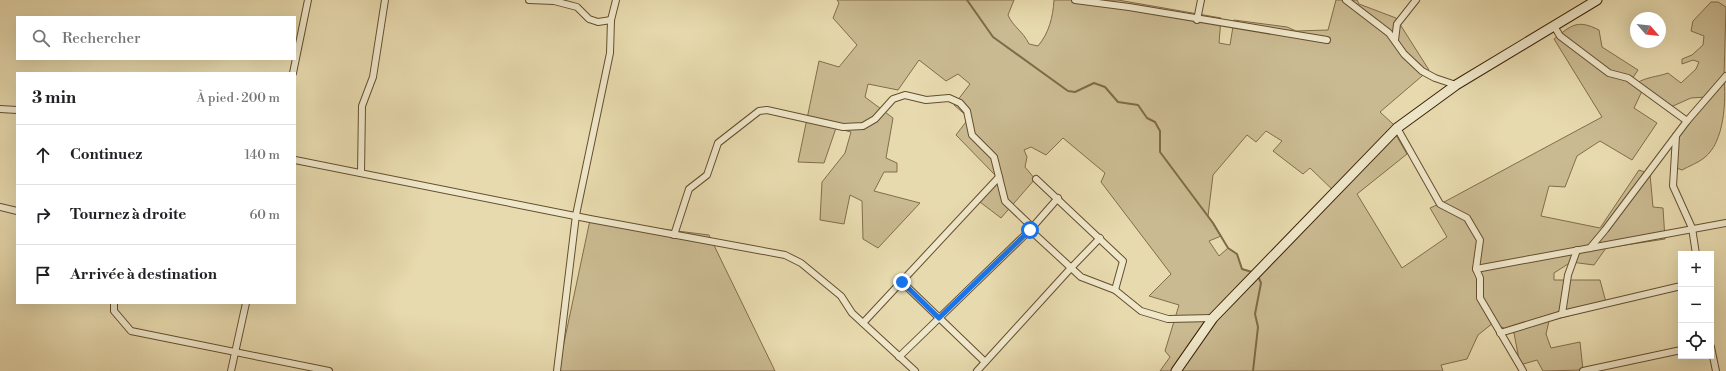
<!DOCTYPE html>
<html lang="fr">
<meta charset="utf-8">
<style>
:root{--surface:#fff;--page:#f6f6f6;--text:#202124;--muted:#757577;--line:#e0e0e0}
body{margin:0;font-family:"Libre Bodoni",serif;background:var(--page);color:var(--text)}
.controls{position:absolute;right:12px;bottom:12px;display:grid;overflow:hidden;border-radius:0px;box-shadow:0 4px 16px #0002}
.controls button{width:36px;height:36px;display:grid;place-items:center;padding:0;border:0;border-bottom:1px solid var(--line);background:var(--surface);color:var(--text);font:20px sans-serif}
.compass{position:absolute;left:1630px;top:12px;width:36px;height:36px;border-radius:50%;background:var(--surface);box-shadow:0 4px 16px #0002;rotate:118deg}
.stop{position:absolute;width:12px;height:12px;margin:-9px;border:3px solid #1a73e8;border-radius:50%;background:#fff}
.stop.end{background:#1a73e8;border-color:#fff;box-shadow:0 1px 4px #0008}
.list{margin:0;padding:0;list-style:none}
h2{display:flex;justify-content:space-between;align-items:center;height:52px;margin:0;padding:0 16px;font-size:17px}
h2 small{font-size:13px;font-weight:400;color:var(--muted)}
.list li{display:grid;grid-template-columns:26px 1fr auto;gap:12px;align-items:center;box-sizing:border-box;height:60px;padding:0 16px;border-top:1px solid var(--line)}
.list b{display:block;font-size:15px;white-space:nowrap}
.list em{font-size:13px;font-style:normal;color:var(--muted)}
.icon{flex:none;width:22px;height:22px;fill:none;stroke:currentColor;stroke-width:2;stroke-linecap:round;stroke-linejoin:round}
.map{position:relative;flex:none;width:1726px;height:371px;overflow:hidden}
.search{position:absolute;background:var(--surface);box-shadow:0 4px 16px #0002;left:16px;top:16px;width:280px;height:44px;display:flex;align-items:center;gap:10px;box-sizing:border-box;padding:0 14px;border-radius:0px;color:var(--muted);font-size:15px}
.panel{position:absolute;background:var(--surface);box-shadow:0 4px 16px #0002;left:16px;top:72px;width:280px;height:232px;border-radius:0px}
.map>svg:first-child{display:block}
.green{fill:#caba91;stroke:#826d4a;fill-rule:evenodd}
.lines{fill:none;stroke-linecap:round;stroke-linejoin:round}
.stream{stroke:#7f6a47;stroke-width:2}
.street-casing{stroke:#664e2e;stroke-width:8}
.secondary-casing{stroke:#3b2003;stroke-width:11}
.street{stroke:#efe7ca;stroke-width:6}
.secondary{stroke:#efe7ca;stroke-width:9}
.route{stroke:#1a73e8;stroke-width:5}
</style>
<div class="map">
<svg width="1726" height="371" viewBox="0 0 1726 371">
<rect width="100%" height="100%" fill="#e7daae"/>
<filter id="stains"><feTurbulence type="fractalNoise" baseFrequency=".005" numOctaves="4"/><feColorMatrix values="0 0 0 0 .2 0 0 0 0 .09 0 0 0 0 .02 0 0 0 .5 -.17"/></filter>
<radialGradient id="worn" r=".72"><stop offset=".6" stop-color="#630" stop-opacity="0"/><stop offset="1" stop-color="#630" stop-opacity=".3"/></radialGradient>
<g class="green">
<path d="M 837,0 L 1014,0 L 1008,15 C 1013,27 1023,31 1029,44 L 1038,46 C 1049,33 1053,17 1054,0 L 1118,0 L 1221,18 L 1219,43 L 1230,45 L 1234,20 L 1287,27 L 1296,31 L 1328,30 L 1336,0 L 1357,0 L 1359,4 L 1396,18 L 1429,70 L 1380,112 L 1394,125 L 1396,135 L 1407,154 L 1357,194 L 1402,268 L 1447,237 L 1430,208 L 1446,201 L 1602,117 L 1554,39 C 1572,25 1577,19 1599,30 L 1602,47 L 1638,70 L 1632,79 L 1637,83 C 1646,77 1657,77 1668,73 L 1681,83 L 1696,69 L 1699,62 L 1693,60 L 1682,64 L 1682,59 L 1692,55 L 1703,45 L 1704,36 L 1691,31 L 1693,21 L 1711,2 L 1718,2 L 1726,7 L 1724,77 C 1726,100 1725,142 1704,158 C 1698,163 1689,166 1682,170 L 1674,167 L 1676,136 L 1707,97 L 1691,98 L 1673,106 L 1665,105 L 1643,89 L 1634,108 L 1657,123 L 1632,160 L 1600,141 L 1577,156 L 1565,187 L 1549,186 L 1541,216 L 1600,228 L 1639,170 L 1650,174 L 1653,207 L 1663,208 L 1665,239 L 1606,248 L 1594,265 L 1571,262 L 1554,273 L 1554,280 L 1600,280 L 1607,306 L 1549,321 L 1546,334 L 1551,348 L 1580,342 L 1583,370 L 1543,371 L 1537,360 L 1520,365 L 1514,333 L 1493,323 L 1478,335 L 1467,359 L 1441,365 L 1443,371 L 1160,371 L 1170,357 L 1165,351 L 1179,305 L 1149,296 L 1171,274 L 1101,182 L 1105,173 L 1063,138 L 1046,155 L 1031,147 L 1024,150 L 1027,157 L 1025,167 L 1035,179 L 1001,218 L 976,199 L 996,176 L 956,135 L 969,118 L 954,105 L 970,84 L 958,74 L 946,81 L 919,60 L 898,90 L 868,84 L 865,97 L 893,118 L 886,158 L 897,163 L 897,172 L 884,172 L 874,191 L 920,203 L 878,248 L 863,239 L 862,201 L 850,195 L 844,224 L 820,220 L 822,182 L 845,153 L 851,132 L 836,128 L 824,163 L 798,162 L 819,61 L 839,67 L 857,45 L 833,18 L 839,3 ZM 1266,131 L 1282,141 L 1273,151 L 1303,174 L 1310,168 L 1338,195 L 1252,272 L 1242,269 L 1237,254 L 1228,248 L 1219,256 L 1209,241 L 1221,236 L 1208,216 L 1213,175 L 1247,135 L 1256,142 Z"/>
<polygon points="590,220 709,235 775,371 558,371"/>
</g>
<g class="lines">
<g class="stream">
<polyline points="967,0 993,37 1068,91 1075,92 1094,83 1105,87 1118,102 1138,105 1147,118 1155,122 1160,131 1160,152 1213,223 1228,248 1237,254 1242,269 1252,272"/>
<polyline points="1253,371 1258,327 1255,314 1261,283 1258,276"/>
</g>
<defs>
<g id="street">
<polyline points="529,0 554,1 577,7 589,19 598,22 611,20"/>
<polyline points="1075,0 1129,7 1327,40"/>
<polyline points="1346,0 1389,33 1404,54 1422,71 1435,78 1456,85"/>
<polyline points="1197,20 1201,0"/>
<polyline points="1554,26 1560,36 1609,73 1628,78 1687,121"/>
<polyline points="1395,40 1397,24 1416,0"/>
<polyline points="293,73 308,0"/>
<polyline points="0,109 17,110"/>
<polyline points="1397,128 1440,204 1467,218 1480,240 1476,269 1480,278 1480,298 1523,371"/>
<polyline points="1676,136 1673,186 1692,228 1696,254"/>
<polyline points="295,160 590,219 785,255 801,263 841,296 852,313 915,371"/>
<polyline points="361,173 362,106 373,77 385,0"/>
<polyline points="1036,179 1123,261 1115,290"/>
<polyline points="0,207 17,211"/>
<polyline points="674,235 689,189 707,175 718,143 759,111 767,110 843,127 863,126 875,119 893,99 905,95 926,100 949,98 960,103 967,111 972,135 994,157 1005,201 1029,224 1030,230 1081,277 1115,290 1141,311 1168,319 1213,318"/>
<polyline points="1590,248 1605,230 1687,121 1726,76"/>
<polyline points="1476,269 1726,223"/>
<polyline points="902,282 985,362"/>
<polyline points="114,303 114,311 131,331 329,371"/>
<polyline points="1562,314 1568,275 1577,250"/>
<polyline points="863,323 999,177"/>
<polyline points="1500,333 1562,314 1681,286"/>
<polyline points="1711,347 1716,371"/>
<polyline points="899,357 1030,230 1058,198"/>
<polyline points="231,371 246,303"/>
<polyline points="557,371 576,215 610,53 611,20 616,0"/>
<polyline points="977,371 1070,269 1100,238"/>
<polyline points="1583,371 1681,350"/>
</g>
<polyline id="secondary" points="1176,371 1213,318 1397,128 1456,85 1597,0"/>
</defs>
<use href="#street" class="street-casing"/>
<use href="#secondary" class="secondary-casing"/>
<use href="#street" class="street"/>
<use href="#secondary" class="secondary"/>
</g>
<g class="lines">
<polyline class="route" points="902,282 939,318 1030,230"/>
</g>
<rect width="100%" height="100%" filter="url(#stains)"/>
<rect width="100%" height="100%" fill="url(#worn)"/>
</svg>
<div class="controls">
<button>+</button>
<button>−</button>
<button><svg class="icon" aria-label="locate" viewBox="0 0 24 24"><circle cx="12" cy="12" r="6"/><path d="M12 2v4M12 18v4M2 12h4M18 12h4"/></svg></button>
</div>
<svg class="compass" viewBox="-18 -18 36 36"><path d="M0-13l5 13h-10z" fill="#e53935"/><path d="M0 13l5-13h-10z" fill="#757577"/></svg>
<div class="stop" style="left:1030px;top:230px"></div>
<div class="stop end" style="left:902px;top:282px"></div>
<div class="search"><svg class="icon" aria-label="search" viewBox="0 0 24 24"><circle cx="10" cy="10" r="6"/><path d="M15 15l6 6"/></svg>Rechercher</div>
<section class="panel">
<h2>3 min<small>À pied · 200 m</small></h2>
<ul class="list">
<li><svg class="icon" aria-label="ahead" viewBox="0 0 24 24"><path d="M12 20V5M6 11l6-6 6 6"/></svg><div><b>Continuez</b></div><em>140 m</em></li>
<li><svg class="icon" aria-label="right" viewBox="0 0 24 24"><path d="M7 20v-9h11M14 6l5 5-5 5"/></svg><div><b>Tournez à droite</b></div><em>60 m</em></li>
<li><svg class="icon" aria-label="arrive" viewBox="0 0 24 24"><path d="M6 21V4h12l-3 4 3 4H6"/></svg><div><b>Arrivée à destination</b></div></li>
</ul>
</section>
</div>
